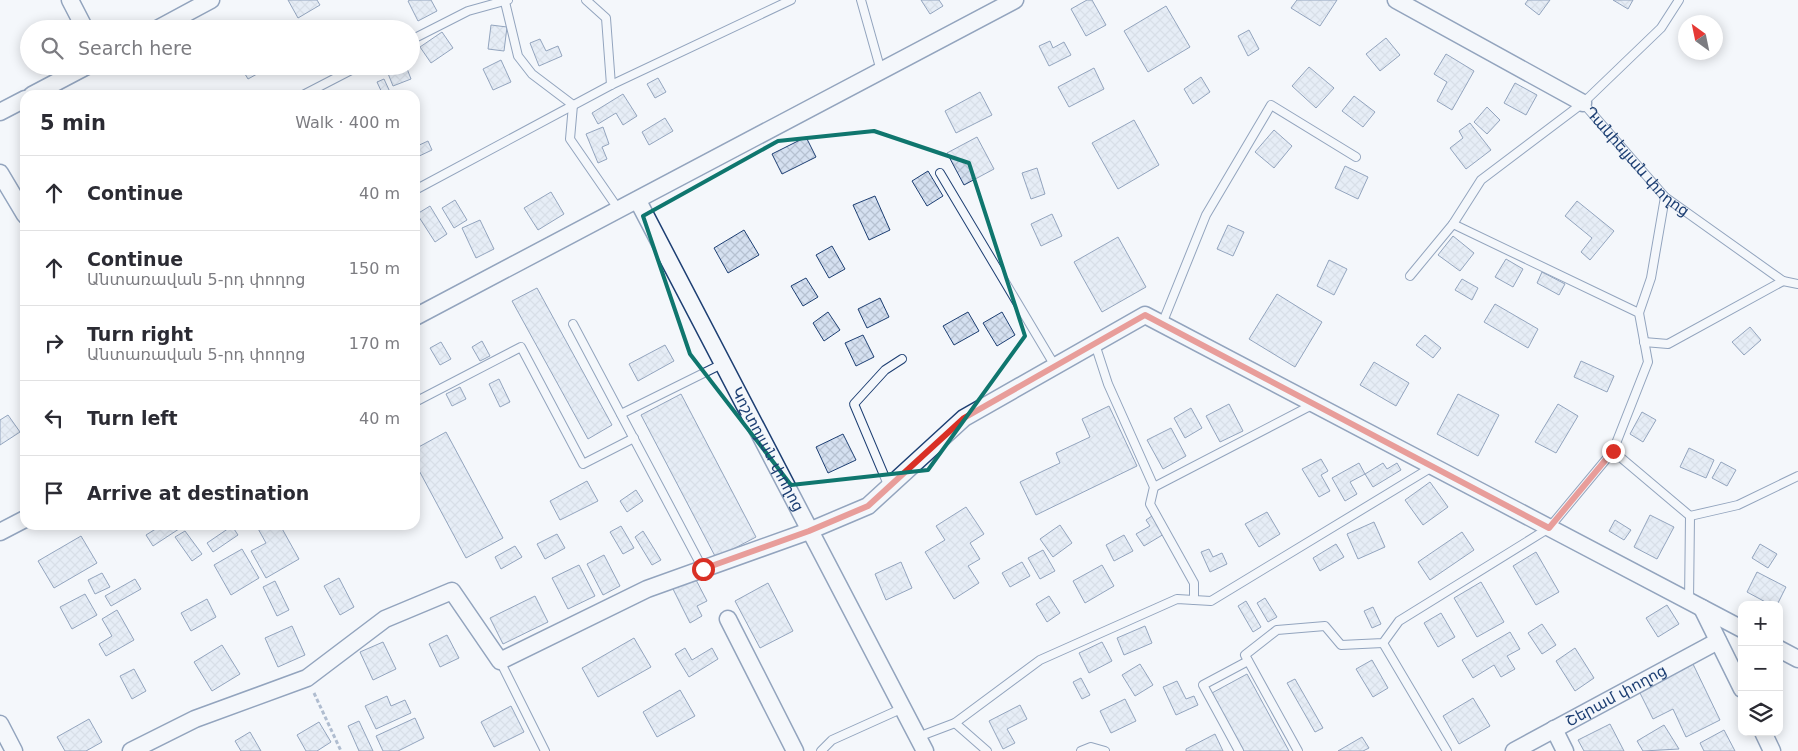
<!DOCTYPE html>
<meta charset="utf-8">
<style>
:root{--surface:#fff;--page:#f7f7f7;--text:#2b2b33;--muted:#7c7c81;--line:#e1e1e2}
body{margin:0;font-family:"DejaVu Sans","Noto Sans Armenian",sans-serif;background:var(--page);color:var(--text)}
.controls{position:absolute;right:15px;bottom:15px;display:grid;overflow:hidden;border-radius:10px;box-shadow:0 2px 12px #0003}
.controls button{width:45px;height:45px;display:grid;place-items:center;padding:0;border:0;border-bottom:1px solid var(--line);background:var(--surface);color:var(--text);font:25px sans-serif}
.compass{position:absolute;left:1678px;top:15px;width:45px;height:45px;border-radius:50%;background:var(--surface);box-shadow:0 2px 12px #0003;rotate:327deg}
.stop{position:absolute;width:15px;height:15px;margin:-11px;border:4px solid #d93025;border-radius:50%;background:#fff}
.stop.end{background:#d93025;border-color:#fff;box-shadow:0 1px 5px #0008}
.list{margin:0;padding:0;list-style:none}
h2{display:flex;justify-content:space-between;align-items:center;height:65px;margin:0;padding:0 20px;font-size:21px}
h2 small{font-size:16px;font-weight:400;color:var(--muted)}
.list li{display:grid;grid-template-columns:32px 1fr auto;gap:15px;align-items:center;box-sizing:border-box;height:75px;padding:0 20px;border-top:1px solid var(--line)}
.list b{display:block;font-size:19px;white-space:nowrap}
.list p{margin:0;font-size:16px;white-space:nowrap;color:var(--muted)}
.list em{font-size:16px;font-style:normal;color:var(--muted)}
.icon{flex:none;width:28px;height:28px;fill:none;stroke:currentColor;stroke-width:2;stroke-linecap:round;stroke-linejoin:round}
.map{position:relative;flex:none;width:1798px;height:751px;overflow:hidden}
.search{position:absolute;background:var(--surface);box-shadow:0 2px 12px #0003;left:20px;top:20px;width:400px;height:55px;display:flex;align-items:center;gap:12px;box-sizing:border-box;padding:0 18px;border-radius:28px;color:var(--muted);font-size:19px}
.panel{position:absolute;background:var(--surface);box-shadow:0 2px 12px #0003;left:20px;top:90px;width:400px;height:440px;border-radius:15px}
.map>svg:first-child{display:block}
.building{fill:url(#building-cross-hatch);stroke:#1d3f73}
.lines{fill:none;stroke-linecap:round;stroke-linejoin:round}
.service-casing{stroke:#1d3f73;stroke-width:10}
.minor-casing{stroke:#1d3f73;stroke-width:19}
.path{stroke:#5e769c;stroke-width:3;stroke-dasharray:4 2.5;stroke-linecap:butt}
.service{stroke:#f4f7fb;stroke-width:8}
.minor{stroke:#f4f7fb;stroke-width:16}
.route{stroke:#d93025;stroke-width:6}
.marked{fill:none;stroke:#0f766e;stroke-width:4;stroke-linejoin:round}
.labels{text-anchor:middle;dominant-baseline:central;stroke-width:4;stroke-linejoin:round;paint-order:stroke}
.street-label{font-size:15px;fill:#1d3f73;stroke:#f4f7fb}
</style>
<div class="map">
<svg width="1798" height="751" viewBox="0 0 1798 751">
<defs>
<pattern id="building-cross-hatch" width="8" height="8" patternUnits="userSpaceOnUse" patternTransform="scale(1.25)"><rect width="8" height="8" fill="#d5e0f0"/><path d="M0 0l8 8M0 8l8-8" fill="none" stroke="#b6c1d1"/></pattern>
</defs>
<rect width="100%" height="100%" fill="#f4f7fb"/>
<g class="building">
<polygon points="288,0 317,0 320,5 298,18"/>
<polygon points="410,0 431,0 437,11 418,21 408,1"/>
<polygon points="921,0 939,0 943,6 930,14"/>
<polygon points="1087,0 1092,0 1106,25 1086,36 1071,9"/>
<polygon points="1297,0 1337,0 1320,26 1291,8"/>
<polygon points="1528,0 1550,0 1539,15 1525,4"/>
<polygon points="1613,0 1633,0 1628,9"/>
<polygon points="1166,6 1190,47 1148,72 1124,31"/>
<polygon points="491,25 507,27 504,51 488,49"/>
<polygon points="1249,30 1259,49 1248,56 1238,36"/>
<polygon points="442,32 453,48 431,63 420,47"/>
<polygon points="1386,38 1400,55 1380,71 1366,54"/>
<polygon points="540,39 546,51 558,46 562,56 539,66 530,43"/>
<polygon points="1050,41 1053,48 1064,42 1071,55 1049,66 1039,46"/>
<polygon points="1446,54 1474,71 1452,110 1437,101 1447,82 1434,74"/>
<polygon points="501,60 511,82 493,90 483,69"/>
<polygon points="240,66 264,66 266,69 248,79"/>
<polygon points="385,66 406,66 411,79 393,86"/>
<polygon points="1309,67 1334,88 1316,108 1292,86"/>
<polygon points="1094,68 1104,89 1069,107 1058,87"/>
<polygon points="1201,77 1210,92 1193,104 1184,89"/>
<polygon points="658,78 666,92 655,98 647,84"/>
<polygon points="384,79 390,92 383,95 377,82"/>
<polygon points="1515,83 1537,95 1526,115 1504,103"/>
<polygon points="980,92 992,115 956,133 945,111"/>
<polygon points="623,94 637,116 623,125 616,113 598,124 592,113"/>
<polygon points="1354,96 1375,112 1363,127 1342,111"/>
<polygon points="1487,107 1500,120 1487,134 1474,122"/>
<polygon points="665,118 673,131 649,145 642,132"/>
<polygon points="1134,120 1159,165 1118,189 1092,143"/>
<polygon points="1470,123 1491,150 1466,169 1450,148 1463,138 1459,131"/>
<polygon points="603,127 609,144 602,147 607,159 598,163 586,134"/>
<polygon points="1274,130 1292,146 1274,168 1255,152"/>
<polygon points="806,137 816,157 782,174 772,154"/>
<polygon points="977,137 994,169 964,185 947,153"/>
<polygon points="428,141 432,150 415,158 415,147"/>
<polygon points="1345,166 1368,177 1358,199 1335,188"/>
<polygon points="1037,168 1045,194 1031,199 1022,173"/>
<polygon points="928,171 943,196 927,206 912,181"/>
<polygon points="551,192 564,214 538,230 524,208"/>
<polygon points="875,196 890,230 869,240 853,205"/>
<polygon points="455,200 467,220 454,228 442,208"/>
<polygon points="1577,201 1614,231 1590,260 1581,252 1592,238 1565,216"/>
<polygon points="430,206 447,234 435,242 417,214"/>
<polygon points="1052,214 1062,236 1041,246 1031,224"/>
<polygon points="480,220 494,249 476,258 462,228"/>
<polygon points="1228,225 1244,232 1233,256 1217,249"/>
<polygon points="744,230 759,255 728,273 714,248"/>
<polygon points="1453,236 1474,253 1460,271 1438,255"/>
<polygon points="1118,237 1146,287 1102,312 1074,262"/>
<polygon points="832,246 845,269 829,278 816,255"/>
<polygon points="1506,259 1523,269 1513,287 1495,277"/>
<polygon points="1329,260 1347,269 1334,295 1317,286"/>
<polygon points="1542,272 1565,284 1559,295 1537,283"/>
<polygon points="806,278 818,297 803,306 791,286"/>
<polygon points="1462,279 1478,288 1472,300 1455,290"/>
<polygon points="537,288 612,425 588,439 512,301"/>
<polygon points="1277,294 1322,322 1295,367 1249,339"/>
<polygon points="880,298 889,317 867,328 858,309"/>
<polygon points="1495,304 1538,329 1528,348 1484,322"/>
<polygon points="828,312 840,330 824,341 813,323"/>
<polygon points="968,312 979,331 954,345 943,326"/>
<polygon points="1002,312 1015,335 997,346 983,323"/>
<polygon points="1750,327 1761,340 1744,355 1732,342"/>
<polygon points="863,335 874,357 856,366 845,343"/>
<polygon points="1425,335 1441,348 1433,358 1416,345"/>
<polygon points="482,341 490,356 480,361 472,347"/>
<polygon points="441,342 451,359 440,365 430,348"/>
<polygon points="665,345 674,361 638,381 629,364"/>
<polygon points="1581,361 1614,376 1607,392 1574,377"/>
<polygon points="1374,362 1409,383 1396,406 1360,385"/>
<polygon points="499,379 510,402 500,407 489,384"/>
<polygon points="460,387 466,399 452,406 446,394"/>
<polygon points="681,394 756,537 716,558 641,415"/>
<polygon points="1458,394 1499,415 1478,456 1437,434"/>
<polygon points="1229,404 1243,431 1220,442 1206,416"/>
<polygon points="1558,404 1578,416 1556,453 1535,442"/>
<polygon points="1109,406 1137,466 1036,515 1020,482 1060,463 1056,453 1090,437 1082,419"/>
<polygon points="1191,408 1202,428 1185,438 1174,418"/>
<polygon points="1642,412 1656,420 1643,442 1630,434"/>
<polygon points="8,415 20,432 0,445 0,420"/>
<polygon points="1171,428 1186,456 1163,469 1147,440"/>
<polygon points="446,432 503,538 466,558 415,463 415,449"/>
<polygon points="843,434 856,460 828,473 816,447"/>
<polygon points="1689,448 1714,460 1706,478 1680,467"/>
<polygon points="1321,459 1328,471 1321,475 1330,491 1319,497 1302,469"/>
<polygon points="1721,462 1736,470 1727,486 1712,478"/>
<polygon points="1359,463 1365,474 1350,482 1357,494 1345,501 1332,478"/>
<polygon points="1383,463 1387,469 1397,463 1401,470 1373,487 1365,474"/>
<polygon points="587,481 598,501 560,520 550,501"/>
<polygon points="1430,482 1448,507 1423,525 1405,500"/>
<polygon points="636,490 643,501 627,512 620,501"/>
<polygon points="966,507 984,534 970,543 980,559 968,566 979,583 954,599 925,552 945,540 936,526"/>
<polygon points="1267,512 1280,534 1259,547 1245,524"/>
<polygon points="1650,515 1674,527 1657,559 1634,547"/>
<polygon points="1152,516 1164,534 1144,546 1136,534 1150,526 1146,520"/>
<polygon points="1615,520 1631,530 1624,540 1609,531"/>
<polygon points="1374,522 1385,547 1358,559 1347,534"/>
<polygon points="162,525 185,525 153,546 146,535"/>
<polygon points="256,525 280,525 299,559 266,578 251,551 266,543"/>
<polygon points="1060,525 1072,543 1053,557 1040,539"/>
<polygon points="232,526 238,535 213,552 207,543"/>
<polygon points="621,526 634,548 623,554 610,532"/>
<polygon points="185,531 202,554 192,561 175,537"/>
<polygon points="643,531 661,560 652,565 635,537"/>
<polygon points="1462,532 1474,550 1430,580 1418,562"/>
<polygon points="557,534 565,548 545,559 537,544"/>
<polygon points="1124,535 1133,551 1114,561 1106,545"/>
<polygon points="81,536 97,563 54,588 38,561"/>
<polygon points="1336,544 1344,557 1320,571 1313,558"/>
<polygon points="1760,544 1777,554 1768,568 1752,558"/>
<polygon points="515,546 522,557 501,569 495,557"/>
<polygon points="242,549 259,578 231,595 214,565"/>
<polygon points="1209,549 1213,557 1222,553 1227,564 1210,572 1201,552"/>
<polygon points="1043,550 1055,571 1040,579 1028,558"/>
<polygon points="1536,552 1559,592 1536,605 1513,566"/>
<polygon points="604,555 620,586 603,595 587,564"/>
<polygon points="901,562 912,588 886,600 875,574"/>
<polygon points="1022,562 1030,576 1010,587 1002,573"/>
<polygon points="579,565 595,596 568,609 552,578"/>
<polygon points="1102,565 1114,586 1085,603 1073,581"/>
<polygon points="1757,572 1786,587 1777,605 1771,605 1747,592"/>
<polygon points="102,573 110,587 95,594 88,580"/>
<polygon points="694,576 707,601 697,606 702,616 690,623 672,587"/>
<polygon points="339,578 354,607 340,615 324,586"/>
<polygon points="135,579 141,589 111,606 105,596"/>
<polygon points="275,581 289,610 277,616 263,587"/>
<polygon points="1481,582 1504,622 1477,637 1454,598"/>
<polygon points="768,583 793,631 760,648 735,601"/>
<polygon points="85,594 97,615 72,629 60,607"/>
<polygon points="535,596 548,622 503,644 490,618"/>
<polygon points="1049,596 1060,613 1047,622 1036,604"/>
<polygon points="1265,598 1277,617 1268,622 1257,603"/>
<polygon points="207,599 216,617 191,631 181,613"/>
<polygon points="1246,601 1261,627 1253,632 1238,606"/>
<polygon points="1667,605 1679,624 1658,637 1646,618"/>
<polygon points="1373,607 1381,624 1372,628 1364,611"/>
<polygon points="117,610 134,640 106,656 99,644 112,636 102,619"/>
<polygon points="1441,613 1455,637 1438,647 1424,623"/>
<polygon points="1542,624 1556,645 1542,654 1528,633"/>
<polygon points="292,626 305,655 278,667 265,638"/>
<polygon points="1145,626 1152,643 1124,655 1117,638"/>
<polygon points="1510,632 1520,649 1507,656 1515,669 1501,677 1494,665 1473,678 1462,660"/>
<polygon points="447,635 459,658 440,667 429,644"/>
<polygon points="634,638 651,667 598,697 582,668"/>
<polygon points="383,642 396,669 373,680 360,652"/>
<polygon points="1102,642 1112,661 1089,673 1079,653"/>
<polygon points="222,645 240,674 212,691 194,662"/>
<polygon points="685,648 692,660 712,648 718,659 689,677 675,654"/>
<polygon points="1575,648 1594,678 1575,691 1556,661"/>
<polygon points="1372,660 1388,688 1373,697 1356,669"/>
<polygon points="1140,664 1153,685 1135,696 1122,675"/>
<polygon points="1693,664 1720,720 1686,737 1673,709 1653,719 1639,691"/>
<polygon points="134,669 146,691 132,699 120,676"/>
<polygon points="1247,674 1289,751 1243,751 1212,693"/>
<polygon points="1081,678 1090,695 1082,699 1073,682"/>
<polygon points="1295,679 1323,728 1315,732 1287,683"/>
<polygon points="1177,681 1186,699 1194,696 1198,705 1176,715 1163,687"/>
<polygon points="680,690 695,716 657,737 643,712"/>
<polygon points="387,696 391,706 405,700 411,713 376,729 365,706"/>
<polygon points="1473,698 1490,726 1459,744 1443,716"/>
<polygon points="1125,699 1136,721 1111,733 1100,711"/>
<polygon points="1020,705 1027,719 1007,729 1015,743 1003,749 989,721"/>
<polygon points="511,706 524,732 494,747 481,722"/>
<polygon points="415,718 424,738 398,751 383,751 376,736"/>
<polygon points="89,719 102,742 86,751 65,751 57,737"/>
<polygon points="359,721 373,751 359,751 348,726"/>
<polygon points="319,722 331,742 317,751 306,751 297,735"/>
<polygon points="1610,724 1624,751 1584,751 1578,740"/>
<polygon points="1664,725 1679,749 1643,751 1637,741"/>
<polygon points="1724,730 1735,751 1704,751 1700,743"/>
<polygon points="250,732 261,751 241,751 235,741"/>
<polygon points="1215,734 1223,751 1186,751 1186,749"/>
<polygon points="1362,737 1369,748 1363,751 1338,751"/>
</g>
<g class="lines">
<defs>
<g id="service">
<polyline points="586,0 606,18 611,85"/>
<polyline points="861,0 881,71"/>
<polyline points="505,2 518,56 532,74 573,105 570,139 619,210"/>
<polyline points="411,40 468,11 508,0"/>
<polyline points="303,95 359,66"/>
<path id="s1" d="M 1583,103 L 1665,197 L 1783,281 L 1798,284"/>
<polyline points="940,173 1055,366"/>
<polyline points="415,190 611,85 791,0"/>
<polyline points="1410,276 1453,224 1481,180 1583,103 1661,28 1679,0"/>
<polyline points="1639,313 1651,278 1665,197"/>
<polyline points="573,324 703,569"/>
<polyline points="1162,324 1206,215 1271,105 1356,157"/>
<polyline points="1644,342 1668,344 1783,281"/>
<polyline points="1095,344 1108,384 1154,487 1150,504 1194,583 1194,600"/>
<polyline points="415,402 521,347 583,464 634,438"/>
<polyline points="621,414 722,364"/>
<polyline points="1613,451 1690,516 1689,602"/>
<polyline points="889,487 854,404 885,370 902,359"/>
<polyline points="1154,487 1314,404"/>
<polyline points="1690,516 1738,505 1798,476"/>
<polyline points="1383,643 1447,751"/>
<polyline points="500,661 545,751"/>
<polyline points="955,723 987,751"/>
<polyline points="918,737 955,723 1040,660 1177,599 1211,601 1432,467"/>
<polyline points="821,751 832,740 903,708"/>
<polyline points="1081,751 1091,747 1105,751"/>
<polyline points="1239,751 1203,685 1248,661"/>
<polyline points="1298,751 1245,655 1277,630 1325,626 1341,645 1383,643 1399,621 1549,528 1613,451 1648,362 1639,313 1453,224"/>
</g>
<g id="minor">
<polyline points="70,0 85,29"/>
<polyline points="1396,0 1583,103"/>
<polyline points="157,29 211,0"/>
<polyline points="32,95 87,66"/>
<polyline points="0,112 25,99"/>
<polyline points="0,173 25,215"/>
<path id="s2" d="M 638,201 L 925,751"/>
<polyline points="415,317 1015,0"/>
<polyline points="0,532 25,519"/>
<polyline points="1702,608 1742,689"/>
<polyline points="728,619 795,751"/>
<polyline points="1779,649 1798,659"/>
<polyline points="0,724 14,751"/>
<polyline points="1554,729 1565,751"/>
<polyline points="1763,732 1772,751"/>
<polyline points="131,751 195,719 307,678 385,619 452,591 500,661 647,589 809,531 868,506 964,418 1145,315 1742,629"/>
<path id="s3" d="M 1514,751 L 1718,641"/>
</g>
</defs>
<use href="#service" class="service-casing"/>
<use href="#minor" class="minor-casing"/>
<polyline class="path" points="314,693 341,751"/>
<use href="#service" class="service"/>
<use href="#minor" class="minor"/>
</g>
<g class="lines">
<polyline class="route" points="703,569 809,531 868,506 964,418 1145,315 1549,528 1613,451"/>
</g>
<path d="M0 0H1798V751H0ZM 874,131 L 969,163 L 1025,336 L 928,470 L 791,485 L 690,354 L 643,216 L 778,141 Z" fill="#f4f7fb" fill-opacity=".55" fill-rule="evenodd"/>
<path class="marked" d="M 874,131 L 969,163 L 1025,336 L 928,470 L 791,485 L 690,354 L 643,216 L 778,141 Z"/>
<g class="labels">
<g class="street-label">
<text stroke="none"><textPath href="#s1" startOffset="80">Դանիելյան փողոց</textPath></text>
<text stroke="none"><textPath href="#s2" startOffset="280">Կոշտոյան փողոց</textPath></text>
<text stroke="none"><textPath href="#s3" startOffset="116">Շերամ փողոց</textPath></text>
</g>
</g>
</svg>
<div class="controls">
<button>+</button>
<button>−</button>
<button><svg class="icon" aria-label="layers" viewBox="0 0 24 24"><path d="M12 4l9 5-9 5-9-5zM3 14l9 5 9-5"/></svg></button>
</div>
<svg class="compass" viewBox="-18 -18 36 36"><path d="M0-13l5 13h-10z" fill="#e53935"/><path d="M0 13l5-13h-10z" fill="#7c7c81"/></svg>
<div class="stop" style="left:703px;top:569px"></div>
<div class="stop end" style="left:1613px;top:451px"></div>
<div class="search"><svg class="icon" aria-label="search" viewBox="0 0 24 24"><circle cx="10" cy="10" r="6"/><path d="M15 15l6 6"/></svg>Search here</div>
<section class="panel">
<h2>5 min<small>Walk · 400 m</small></h2>
<ul class="list">
<li><svg class="icon" aria-label="ahead" viewBox="0 0 24 24"><path d="M12 20V5M6 11l6-6 6 6"/></svg><div><b>Continue</b></div><em>40 m</em></li>
<li><svg class="icon" aria-label="ahead" viewBox="0 0 24 24"><path d="M12 20V5M6 11l6-6 6 6"/></svg><div><b>Continue</b><p>Անտառավան 5-րդ փողոց</p></div><em>150 m</em></li>
<li><svg class="icon" aria-label="right" viewBox="0 0 24 24"><path d="M7 20v-9h11M14 6l5 5-5 5"/></svg><div><b>Turn right</b><p>Անտառավան 5-րդ փողոց</p></div><em>170 m</em></li>
<li><svg class="icon" aria-label="left" viewBox="0 0 24 24"><path d="M17 20v-9H6M10 6l-5 5 5 5"/></svg><div><b>Turn left</b></div><em>40 m</em></li>
<li><svg class="icon" aria-label="arrive" viewBox="0 0 24 24"><path d="M6 21V4h12l-3 4 3 4H6"/></svg><div><b>Arrive at destination</b></div></li>
</ul>
</section>
</div>
